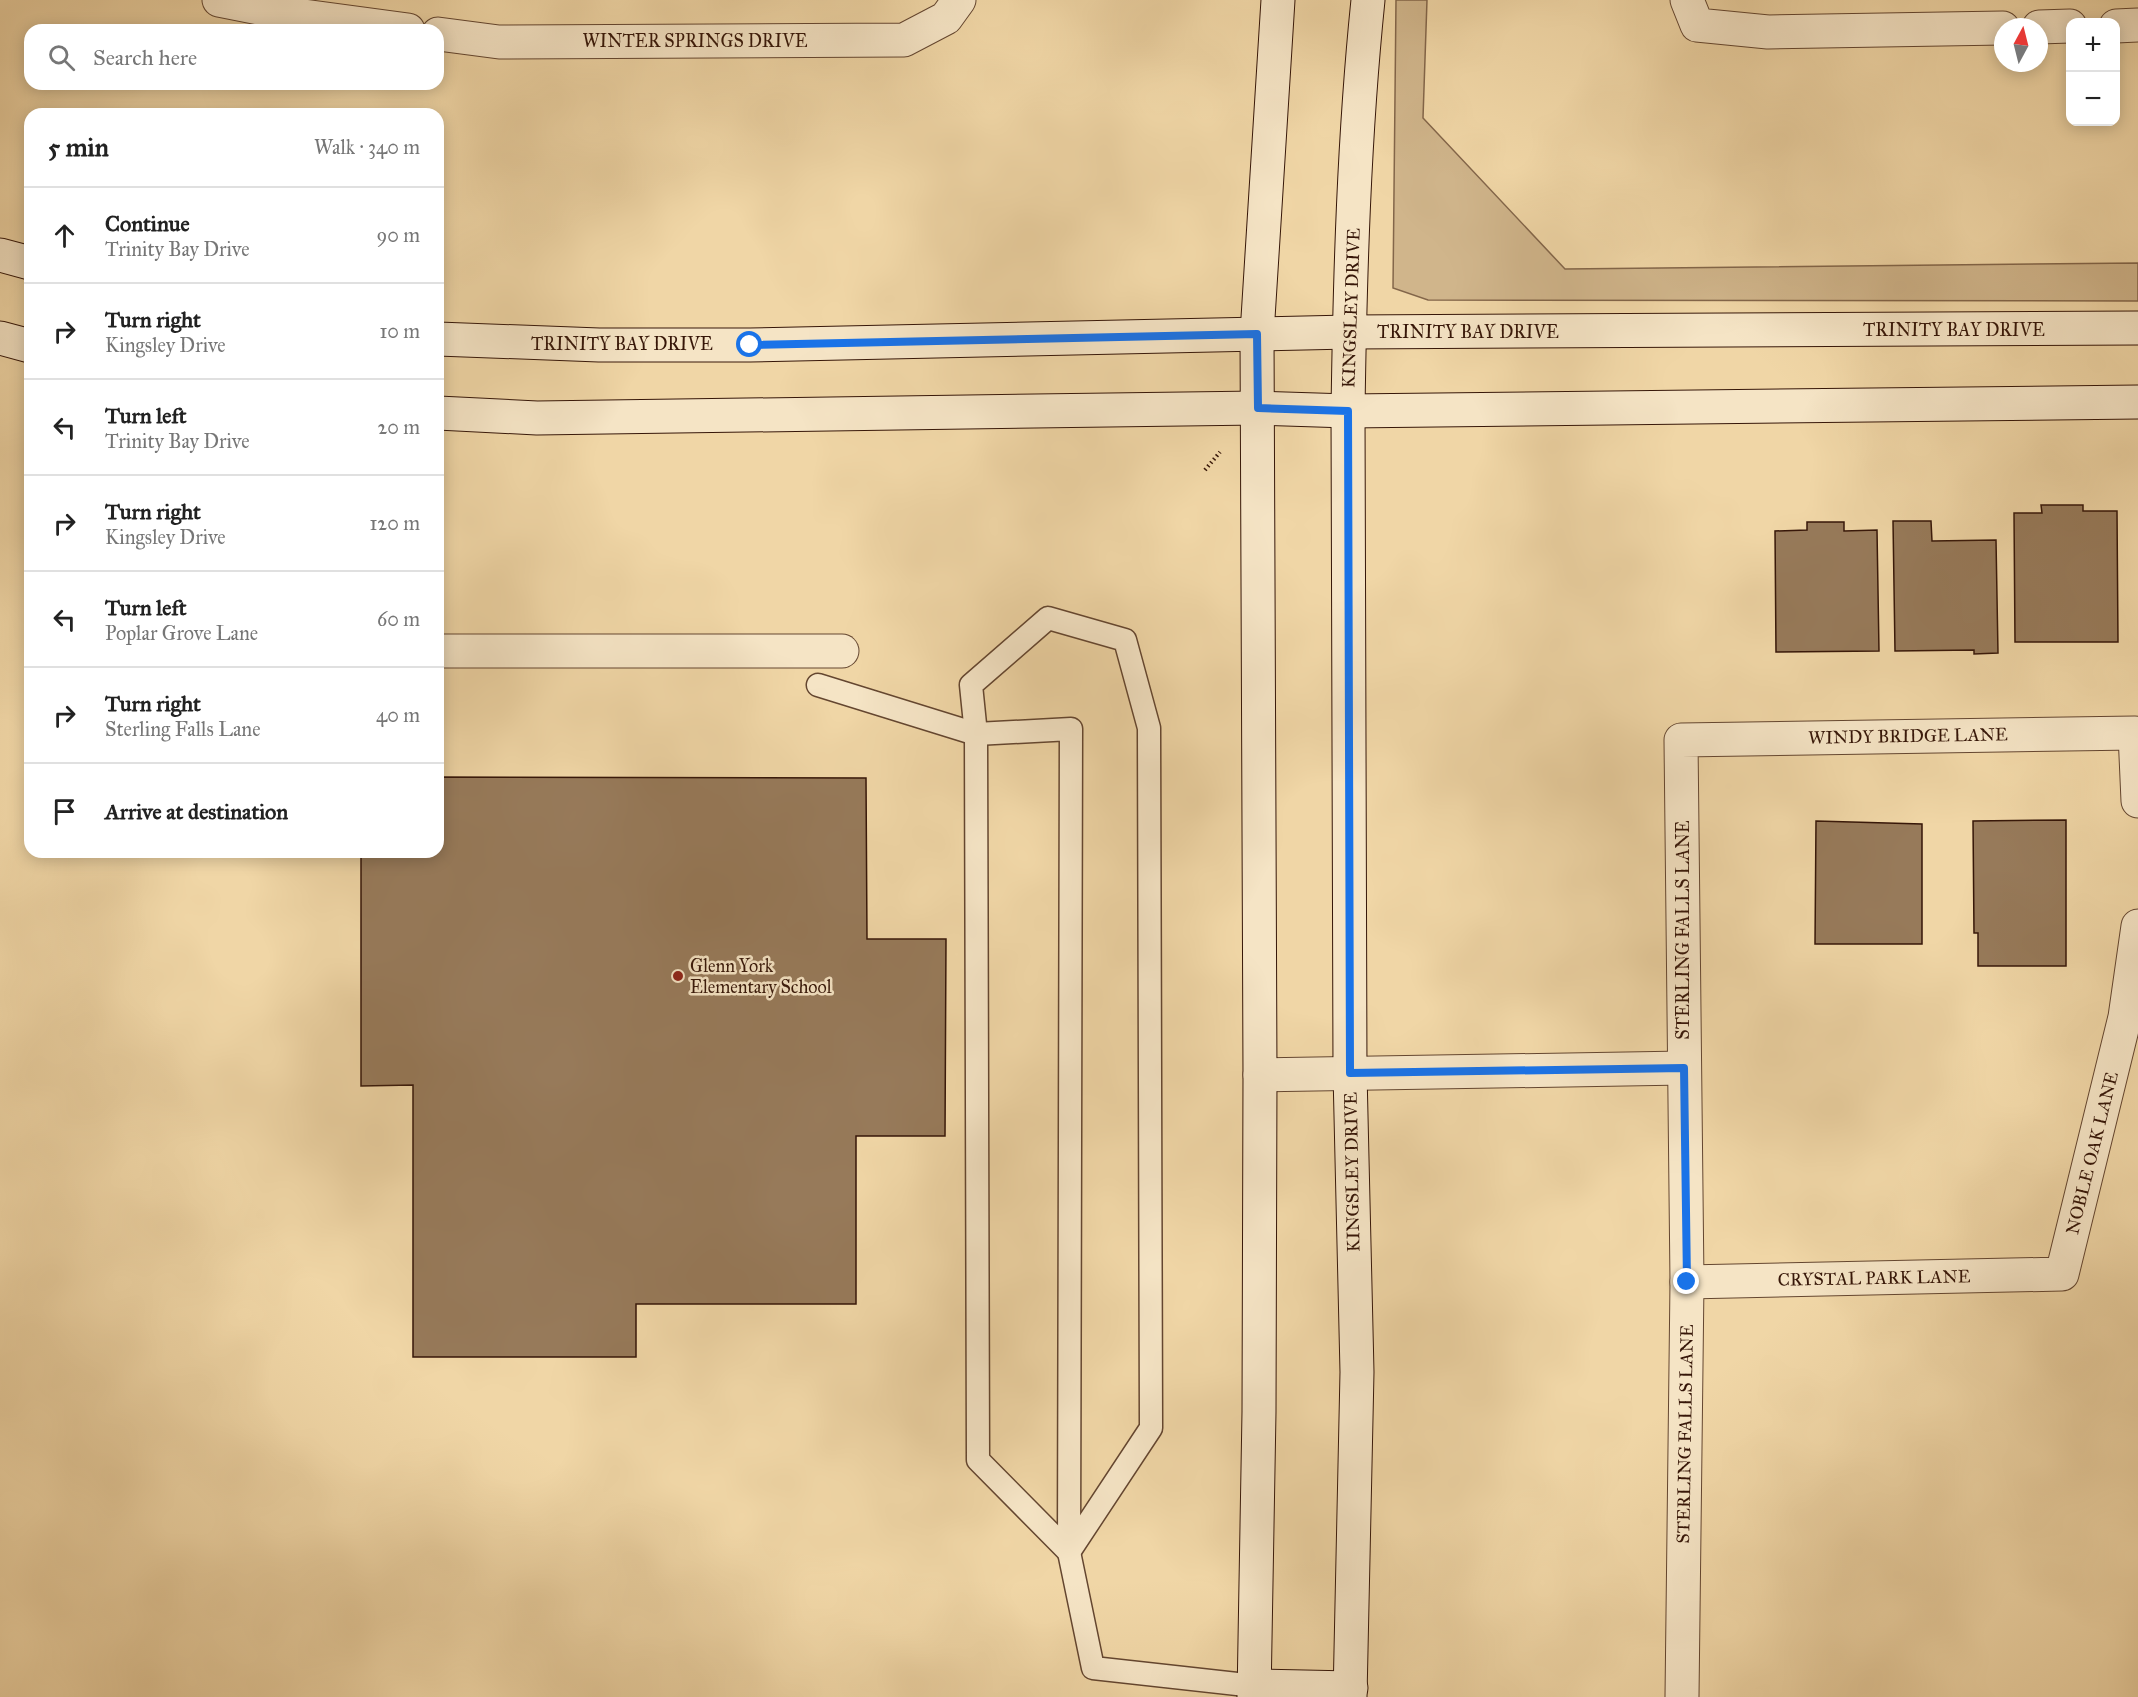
<!DOCTYPE html>
<meta charset="utf-8">
<style>
:root{--surface:#fff;--page:#f2f2f2;--text:#222;--muted:#767676;--line:#e0e0e0}
body{margin:0;font-family:"IM FELL Great Primer",serif;background:var(--page);color:var(--text)}
.controls{position:absolute;right:18px;top:18px;display:grid;overflow:hidden;border-radius:12px;box-shadow:0 3px 15px #0003}
.controls button{width:54px;height:54px;display:grid;place-items:center;padding:0;border:0;border-bottom:2px solid var(--line);background:var(--surface);color:var(--text);font:30px sans-serif}
.compass{position:absolute;left:1994px;top:18px;width:54px;height:54px;border-radius:50%;background:var(--surface);box-shadow:0 3px 15px #0003;rotate:7deg}
.stop{position:absolute;width:18px;height:18px;margin:-14px;border:4px solid #1a73e8;border-radius:50%;background:#fff}
.stop.end{background:#1a73e8;border-color:#fff;box-shadow:0 2px 6px #0008}
.list{margin:0;padding:0;list-style:none}
h2{display:flex;justify-content:space-between;align-items:center;height:78px;margin:0;padding:0 24px;font-size:26px}
h2 small{font-size:20px;font-weight:400;color:var(--muted)}
.list li{display:grid;grid-template-columns:39px 1fr auto;gap:18px;align-items:center;box-sizing:border-box;height:96px;padding:0 24px;border-top:2px solid var(--line)}
.list b{display:block;font-size:22px;white-space:nowrap}
.list p{margin:0;font-size:20px;white-space:nowrap;color:var(--muted)}
.list em{font-size:20px;font-style:normal;color:var(--muted)}
.icon{flex:none;width:33px;height:33px;fill:none;stroke:currentColor;stroke-width:2;stroke-linecap:round;stroke-linejoin:round}
.map{position:relative;flex:none;width:2138px;height:1697px;overflow:hidden}
.search{position:absolute;background:var(--surface);box-shadow:0 3px 15px #0003;left:24px;top:24px;width:420px;height:66px;display:flex;align-items:center;gap:15px;box-sizing:border-box;padding:0 21px;border-radius:18px;color:var(--muted);font-size:22px}
.panel{position:absolute;background:var(--surface);box-shadow:0 3px 15px #0003;left:24px;top:108px;width:420px;height:750px;border-radius:18px}
.map>svg:first-child{display:block}
.green{fill:#d0b58b;stroke:#83664a;stroke-width:1.5}
.building{fill:#977a5a;stroke:#361608;stroke-width:1.5}
.lines{fill:none;stroke-linecap:round;stroke-linejoin:round}
.lane-casing{stroke:#644630;stroke-width:25}
.street-casing{stroke:#644630;stroke-width:35}
.secondary-casing{stroke:#361608;stroke-width:35}
.path{stroke:#361608;stroke-width:4;stroke-dasharray:1.5 3;stroke-linecap:butt}
.lane{stroke:#f5e4c5;stroke-width:22}
.street{stroke:#f5e4c5;stroke-width:33}
.secondary{stroke:#f5e4c5;stroke-width:33}
.route{stroke:#1a73e8;stroke-width:8}
.poi-dot{fill:#8f2418;stroke:#f5e4c5;stroke-width:2}
.labels{text-anchor:middle;dominant-baseline:central;stroke-width:5;stroke-linejoin:round;paint-order:stroke}
.street-label{font-size:18px;fill:#361608;stroke:#f5e4c5}
.poi-label{font-size:18px;fill:#361608;stroke:#f5e4c5;text-anchor:start}
</style>
<div class="map">
<svg width="2138" height="1697" viewBox="0 0 2138 1697">
<rect width="100%" height="100%" fill="#f0d6a6"/>
<filter id="stains"><feTurbulence type="fractalNoise" baseFrequency=".00333" numOctaves="4"/><feColorMatrix values="0 0 0 0 .2 0 0 0 0 .09 0 0 0 0 .02 0 0 0 .5 -.17"/></filter>
<radialGradient id="worn" r=".72"><stop offset=".6" stop-color="#630" stop-opacity="0"/><stop offset="1" stop-color="#630" stop-opacity=".3"/></radialGradient>
<polygon class="green" points="1396,0 1427,0 1423,118 1565,269 2138,263 2138,301 1428,300 1393,288"/>
<g class="building">
<polygon points="2041,505 2083,505 2083,511 2117,511 2118,642 2015,642 2014,513 2042,513"/>
<polygon points="1893,521 1931,521 1932,541 1996,540 1998,653 1974,654 1974,650 1895,651"/>
<polygon points="1807,522 1844,522 1844,531 1877,530 1879,651 1776,652 1775,531 1807,530"/>
<polygon points="438,777 866,778 867,939 946,939 945,1136 856,1136 856,1304 636,1304 636,1357 413,1357 413,1085 361,1086 361,852 438,852"/>
<polygon points="2066,820 2066,966 1978,966 1978,933 1974,933 1973,821"/>
<polygon points="1816,821 1922,824 1922,944 1815,944"/>
</g>
<g class="lines">
<defs>
<g id="lane">
<polygon points="1048,618 1125,640 1149,728 1151,1428 1069,1552 978,1460 976,734 971,685"/>
<polyline points="818,685 976,734 1071,729 1069,1552 1093,1668 1255,1686"/>
</g>
<g id="street">
<polyline points="219,0 288,14 408,30"/>
<polyline points="1687,0 1697,25 1768,32 2003,28"/>
<polyline points="2116,26 2138,25"/>
<polyline points="2039,27 2070,26"/>
<polyline points="438,34 499,42 904,40 946,18 959,0"/>
<polyline points="438,651 842,651"/>
<polyline points="1260,1075 1684,1068"/>
<polyline points="1687,1282 2062,1274 2125,1017 2138,926"/>
<polyline points="1682,1697 1687,1282 1681,740 2135,733 2138,801"/>
</g>
<g id="secondary">
<polyline points="0,255 30,263"/>
<polyline points="0,338 30,346"/>
<polyline points="438,339 599,345 750,345 1349,332 2138,328"/>
<polyline points="438,413 537,418 1258,408 1348,411 2138,402"/>
<polyline points="1255,1686 1351,1688"/>
<polyline points="1254,1697 1259,1412 1260,1075 1257,334 1278,0"/>
<path d="M 1350,1697 L 1357,1372 L 1350,1073 L 1348,411 C 1350,274 1354,136 1368,0"/>
</g>
</defs>
<use href="#lane" class="lane-casing"/>
<use href="#street" class="street-casing"/>
<use href="#secondary" class="secondary-casing"/>
<polyline class="path" points="1205,470 1220,452"/>
<use href="#lane" class="lane"/>
<use href="#street" class="street"/>
<use href="#secondary" class="secondary"/>
</g>
<g class="lines">
<polyline class="route" points="750,345 1257,334 1258,408 1348,411 1350,1073 1684,1068 1687,1282"/>
</g>
<circle class="poi-dot" cx="678" cy="976" r="6"/>
<g class="labels">
<g class="street-label">
<text x="695" y="41">WINTER SPRINGS DRIVE</text>
<text transform="translate(1351 308) rotate(-88)">KINGSLEY DRIVE</text>
<text x="1954" y="330">TRINITY BAY DRIVE</text>
<text x="1468" y="332">TRINITY BAY DRIVE</text>
<text x="622" y="344">TRINITY BAY DRIVE</text>
<text transform="translate(1908 736) rotate(-1)">WINDY BRIDGE LANE</text>
<text transform="translate(1683 930) rotate(-90)">STERLING FALLS LANE</text>
<text transform="translate(2092 1153) rotate(-76)">NOBLE OAK LANE</text>
<text transform="translate(1352 1172) rotate(-91)">KINGSLEY DRIVE</text>
<text transform="translate(1874 1278) rotate(-1)">CRYSTAL PARK LANE</text>
<text transform="translate(1685 1434) rotate(-89)">STERLING FALLS LANE</text>
</g>
<g class="poi-label">
<text x="690" y="966">Glenn York<tspan x="690" dy="21">Elementary School</tspan></text>
</g>
</g>
<rect width="100%" height="100%" filter="url(#stains)"/>
<rect width="100%" height="100%" fill="url(#worn)"/>
</svg>
<div class="controls">
<button>+</button>
<button>−</button>
</div>
<svg class="compass" viewBox="-18 -18 36 36"><path d="M0-13l5 13h-10z" fill="#e53935"/><path d="M0 13l5-13h-10z" fill="#767676"/></svg>
<div class="stop" style="left:750px;top:345px"></div>
<div class="stop end" style="left:1687px;top:1282px"></div>
<div class="search"><svg class="icon" aria-label="search" viewBox="0 0 24 24"><circle cx="10" cy="10" r="6"/><path d="M15 15l6 6"/></svg>Search here</div>
<section class="panel">
<h2>5 min<small>Walk · 340 m</small></h2>
<ul class="list">
<li><svg class="icon" aria-label="ahead" viewBox="0 0 24 24"><path d="M12 20V5M6 11l6-6 6 6"/></svg><div><b>Continue</b><p>Trinity Bay Drive</p></div><em>90 m</em></li>
<li><svg class="icon" aria-label="right" viewBox="0 0 24 24"><path d="M7 20v-9h11M14 6l5 5-5 5"/></svg><div><b>Turn right</b><p>Kingsley Drive</p></div><em>10 m</em></li>
<li><svg class="icon" aria-label="left" viewBox="0 0 24 24"><path d="M17 20v-9H6M10 6l-5 5 5 5"/></svg><div><b>Turn left</b><p>Trinity Bay Drive</p></div><em>20 m</em></li>
<li><svg class="icon" aria-label="right" viewBox="0 0 24 24"><path d="M7 20v-9h11M14 6l5 5-5 5"/></svg><div><b>Turn right</b><p>Kingsley Drive</p></div><em>120 m</em></li>
<li><svg class="icon" aria-label="left" viewBox="0 0 24 24"><path d="M17 20v-9H6M10 6l-5 5 5 5"/></svg><div><b>Turn left</b><p>Poplar Grove Lane</p></div><em>60 m</em></li>
<li><svg class="icon" aria-label="right" viewBox="0 0 24 24"><path d="M7 20v-9h11M14 6l5 5-5 5"/></svg><div><b>Turn right</b><p>Sterling Falls Lane</p></div><em>40 m</em></li>
<li><svg class="icon" aria-label="arrive" viewBox="0 0 24 24"><path d="M6 21V4h12l-3 4 3 4H6"/></svg><div><b>Arrive at destination</b></div></li>
</ul>
</section>
</div>
